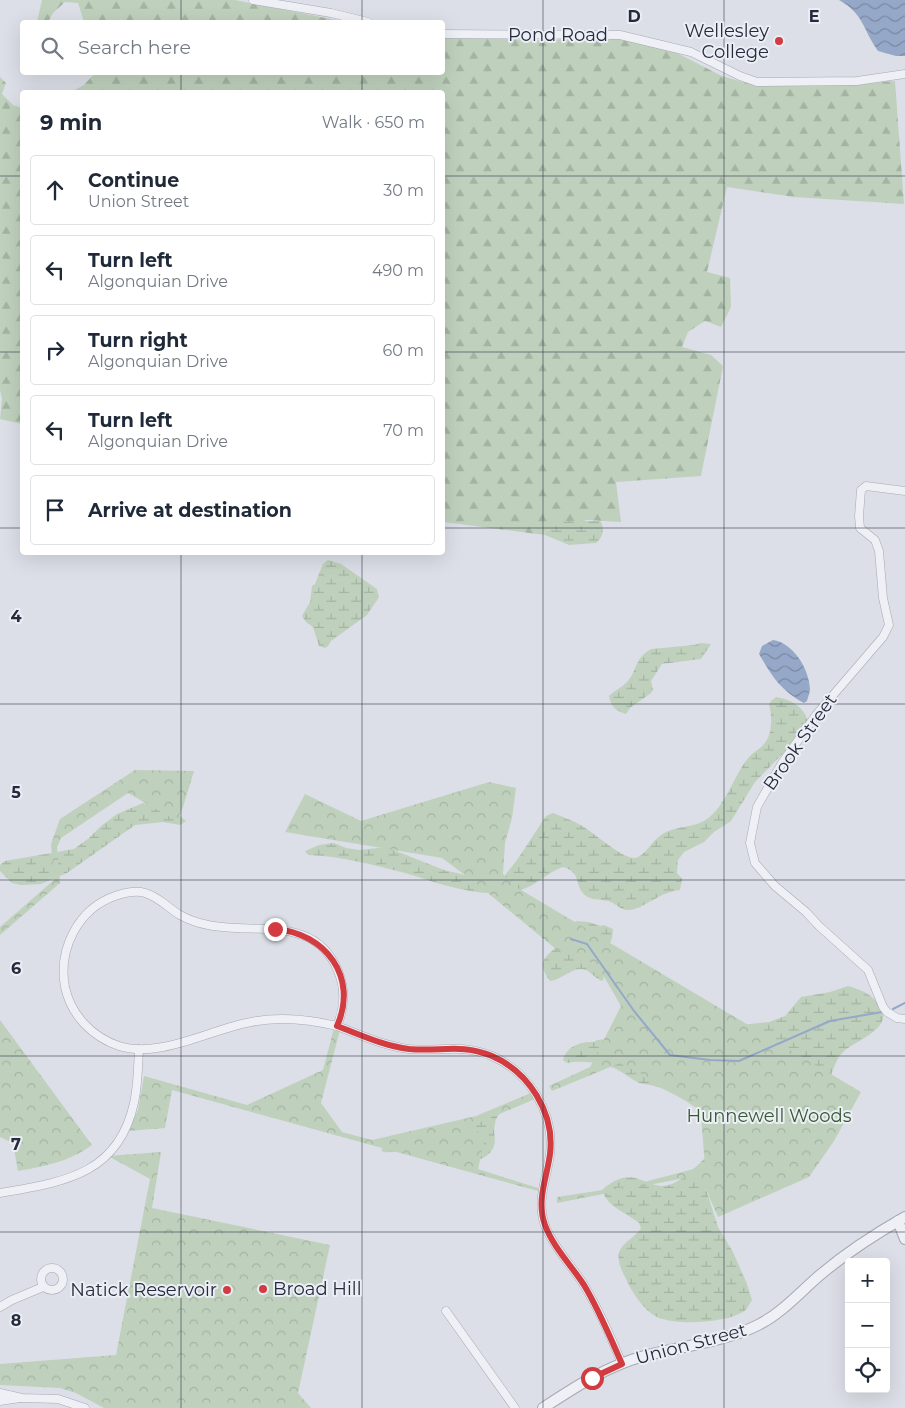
<!DOCTYPE html>
<meta charset="utf-8">
<style>
:root{--surface:#fff;--page:#f2f2f3;--text:#1f2937;--muted:#747a83;--line:#e0e1e3}
body{margin:0;font-family:Montserrat,sans-serif;background:var(--page);color:var(--text)}
.controls{position:absolute;right:15px;bottom:15px;display:grid;overflow:hidden;border-radius:5px;box-shadow:0 5px 20px #0002}
.controls button{width:45px;height:45px;display:grid;place-items:center;padding:0;border:0;border-bottom:1px solid var(--line);background:var(--surface);color:var(--text);font:25px sans-serif}
.stop{position:absolute;width:15px;height:15px;margin:-11px;border:4px solid #d23b40;border-radius:50%;background:#fff}
.stop.end{background:#d23b40;border-color:#fff;box-shadow:0 1px 5px #0008}
.list{margin:0;padding:0;list-style:none}
h2{display:flex;justify-content:space-between;align-items:center;height:65px;margin:0;padding:0 20px;font-size:21px}
h2 small{font-size:16px;font-weight:400;color:var(--muted)}
.list li{display:grid;grid-template-columns:32px 1fr auto;gap:15px;align-items:center;box-sizing:border-box;height:70px;margin:0 10px 10px;padding:0 10px;border:1px solid var(--line);border-radius:5px}
.list b{display:block;font-size:19px;white-space:nowrap}
.list p{margin:0;font-size:16px;white-space:nowrap;color:var(--muted)}
.list em{font-size:16px;font-style:normal;color:var(--muted)}
.icon{flex:none;width:28px;height:28px;fill:none;stroke:currentColor;stroke-width:2;stroke-linecap:round;stroke-linejoin:round}
.map{position:relative;flex:none;width:905px;height:1408px;overflow:hidden}
.search{position:absolute;background:var(--surface);box-shadow:0 5px 20px #0002;left:20px;top:20px;width:425px;height:55px;display:flex;align-items:center;gap:12px;box-sizing:border-box;padding:0 18px;border-radius:5px;color:var(--muted);font-size:19px}
.panel{position:absolute;background:var(--surface);box-shadow:0 5px 20px #0002;left:20px;top:90px;width:425px;height:465px;border-radius:5px}
.map>svg:first-child{display:block}
.forest{fill:url(#forest-firs)}
.wetland{fill:url(#wetland-marsh)}
.park{fill:url(#park-crowns)}
.water{fill:url(#water-waves)}
.lines{fill:none;stroke-linecap:round;stroke-linejoin:round}
.stream{stroke:#95a8c8;stroke-width:2}
.minor-casing{stroke:#a5a9b4;stroke-width:9}
.tertiary-casing{stroke:#a5a9b4;stroke-width:12}
.minor{stroke:#eef0f5;stroke-width:8}
.tertiary{stroke:#eef0f5;stroke-width:10}
.route{stroke:#d23b40;stroke-width:6}
.grid{fill:none;stroke:#252b3d;stroke-width:1;stroke-opacity:0.55}
.poi-dot{fill:#d23b40;stroke:#ebeef4;stroke-width:2}
.labels{text-anchor:middle;dominant-baseline:central;stroke-width:4;stroke-linejoin:round;paint-order:stroke}
.poi-label{font-size:18px;fill:#252b3d;stroke:#ebeef4;text-anchor:end}
.street-label{font-size:18px;fill:#252b3d;stroke:#ebeef4}
.park-label{font-size:18px;fill:#355932;stroke:#ebeef4}
.grid-label{font-size:16px;text-anchor:middle;font-weight:bold;fill:#252b3d;stroke:#ebeef4;stroke-width:4;stroke-linejoin:round;paint-order:stroke}
</style>
<div class="map">
<svg width="905" height="1408" viewBox="0 0 905 1408">
<defs>
<pattern id="forest-firs" width="22" height="20" patternUnits="userSpaceOnUse" patternTransform="scale(1.25)"><rect width="22" height="20" fill="#bfd1bd"/><path d="M5 1l3.5 6h-7zM16 11l3.5 6h-7z" fill="#a4b4a3"/></pattern>
<pattern id="wetland-marsh" width="20" height="14" patternUnits="userSpaceOnUse" patternTransform="scale(1.25)"><rect width="20" height="14" fill="#bfd1bd"/><path d="M1 5h8M5 5V1M11 12h8M15 12V8" fill="none" stroke="#a4b4a3"/></pattern>
<pattern id="park-crowns" width="20" height="18" patternUnits="userSpaceOnUse" patternTransform="scale(1.25)"><rect width="20" height="18" fill="#bfd1bd"/><path d="M2 6a3 3 0 1 1 6 0M12 15a3 3 0 1 1 6 0" fill="none" stroke="#a4b4a3"/></pattern>
<pattern id="water-waves" width="16" height="10" patternUnits="userSpaceOnUse" patternTransform="scale(1.25)"><rect width="16" height="10" fill="#95a8c8"/><path d="M0 5q4-4 8 0t8 0" fill="none" stroke="#7989a4"/></pattern>
</defs>
<rect width="100%" height="100%" fill="#dcdfe7"/>
<g class="forest">
<polygon points="42,0 235,0 346,22 84,22 78,3 65,2 53,13 48,22 37,22"/>
<polygon points="443,37 536,40 618,38 671,50 722,76 750,84 855,84 895,81 904,204 794,197 727,187 707,272 730,278 731,307 721,327 705,321 688,332 682,347 711,355 723,366 701,476 616,482 621,522 587,520 547,530 544,533 545,535 443,522 442,92 71,92 84,85 95,73 442,72"/>
<polygon points="0,77 6,83 2,94 13,105 22,108 22,424 0,419 2,399 0,390"/>
</g>
<g class="wetland">
<path d="M 561,521 L 600,521 C 605,527 603,538 596,543 L 569,545 L 545,535 L 544,533 Z"/>
<polygon points="328,560 341,564 377,589 379,597 367,615 331,641 328,646 325,648 319,646 313,627 306,622 302,616 310,602 312,586 315,584 323,564"/>
<path d="M 701,643 L 711,644 L 701,659 L 662,664 L 651,681 L 653,690 L 651,693 L 630,708 L 626,714 C 616,711 611,707 609,696 C 615,690 623,687 628,681 C 638,669 633,660 651,649 L 694,645 Z"/>
<path d="M 776,697 C 794,700 807,709 809,727 L 755,782 L 731,821 L 714,832 L 704,842 L 684,852 L 678,860 L 677,873 L 682,879 L 680,890 C 659,892 644,909 629,910 C 621,911 616,903 608,901 C 600,899 593,901 586,896 C 573,886 583,873 563,867 C 547,872 537,886 520,890 C 481,900 442,884 405,873 C 374,865 340,856 308,855 L 305,851 L 319,845 L 334,843 L 346,848 L 360,850 L 386,847 L 444,870 L 469,876 L 502,879 L 517,860 L 546,816 L 553,813 C 563,817 574,821 584,827 C 595,834 623,859 635,858 C 645,856 652,841 661,835 C 676,825 695,828 707,819 C 728,804 735,770 752,754 C 759,748 763,747 768,738 C 772,729 772,714 769,705 L 771,701 Z"/>
<path d="M 143,803 C 160,806 173,809 186,821 L 180,825 L 163,822 L 135,825 L 67,873 L 41,884 L 21,885 L 12,883 L 0,871 L 0,865 L 5,861 L 74,849 L 89,838 L 101,826 L 117,814 Z"/>
<path d="M 576,921 L 589,922 L 600,926 L 604,925 L 613,929 L 612,938 L 607,952 L 603,981 C 594,979 590,969 581,969 C 570,969 561,980 550,981 C 535,960 546,958 559,944 C 566,938 570,928 576,921 Z"/>
<path d="M 848,986 C 862,990 872,994 880,1006 C 895,1028 856,1040 843,1052 C 836,1059 833,1071 829,1080 L 706,1189 L 718,1227 L 733,1252 L 747,1284 L 752,1300 C 749,1304 748,1309 743,1312 C 724,1323 677,1326 657,1317 C 643,1310 632,1292 626,1279 C 622,1271 617,1262 619,1253 C 621,1243 636,1237 641,1228 L 639,1223 C 626,1212 608,1208 602,1190 C 636,1160 646,1194 672,1184 C 685,1178 696,1167 706,1157 L 708,1116 C 696,1107 668,1089 654,1086 C 649,1084 645,1085 639,1083 C 631,1079 624,1073 616,1069 C 601,1063 583,1060 567,1063 L 563,1060 C 566,1046 582,1041 594,1042 L 597,1040 L 610,1039 L 769,1022 L 785,1016 L 801,997 L 830,992 Z"/>
<path d="M 500,1113 C 498,1116 495,1120 495,1124 C 492,1133 498,1141 492,1150 C 475,1176 425,1149 402,1150 C 395,1151 390,1153 383,1152 L 381,1149 Z"/>
</g>
<g class="park">
<polygon points="135,770 194,771 183,807 177,821 128,793 61,838 57,847 60,883 0,935 0,927 54,880 51,844 60,819"/>
<polygon points="489,782 516,788 512,818 505,843 503,874 516,887 861,1092 834,1141 809,1177 718,1217 700,1175 557,1203 557,1197 629,1186 705,1166 700,1104 620,1063 552,1091 549,1086 590,1067 621,1006 599,968 570,949 563,955 477,884 442,858 285,832 305,794 361,821"/>
<path d="M 0,1020 L 92,1145 C 69,1162 45,1166 18,1171 L 13,1143 L 0,1137 Z"/>
<polygon points="335,1024 341,1026 321,1103 342,1132 372,1140 476,1116 531,1093 535,1099 471,1126 485,1138 478,1169 538,1188 538,1191 172,1090 165,1128 128,1131 138,1110 144,1076 247,1105 323,1070"/>
<polygon points="161,1152 152,1208 330,1245 298,1393 311,1408 104,1408 76,1393 60,1388 0,1385 0,1364 116,1355 150,1179 108,1156"/>
</g>
<g class="water">
<path d="M 839,0 L 905,0 L 905,56 L 896,56 L 878,51 C 863,30 864,14 839,0 Z"/>
<path d="M 773,640 C 793,643 809,668 810,689 C 810,692 808,697 807,701 L 804,703 C 780,690 772,676 759,654 L 762,646 Z"/>
</g>
<g class="lines">
<g class="stream">
<polyline points="571,939 587,944 634,1011 670,1055 710,1060 739,1061 830,1021 882,1012"/>
<polyline points="893,1009 905,1003"/>
</g>
<defs>
<g id="minor">
<polyline points="253,0 331,13 368,22"/>
<polyline points="442,34 620,35 691,52 740,76 757,82 857,81 905,74"/>
<polyline points="905,491 866,486 861,490 859,516 860,528 875,540 879,551 883,598 889,625 883,637 816,715 782,763 757,807 750,843 755,863 775,886 806,912 819,926 868,970 883,1007 887,1012 897,1018 905,1019"/>
<path d="M 337,1026 C 308,1019 280,1016 251,1022 C 211,1029 160,1059 119,1046 C 92,1037 71,1015 65,987 C 58,949 78,909 115,896 C 124,893 135,890 145,893 C 158,896 168,908 180,915 C 189,920 198,923 208,925 C 255,935 315,914 338,971 C 346,990 345,1007 337,1026 C 361,1035 384,1046 409,1049 C 440,1052 461,1043 492,1056 C 529,1072 555,1113 550,1154 C 547,1179 535,1202 546,1228 C 555,1249 572,1266 584,1285 C 599,1310 611,1337 622,1364"/>
<path d="M 0,1193 C 62,1182 118,1176 134,1103 C 138,1085 138,1067 139,1049"/>
<circle cx="52" cy="1279" r="11"/>
<polyline points="0,1307 12,1300 43,1287"/>
<polyline points="446,1311 515,1408"/>
<polyline points="0,1393 22,1398 58,1399 85,1408"/>
<polyline points="0,1401 20,1398"/>
</g>
<g id="tertiary">
<polyline points="898,1221 905,1239"/>
<path d="M 543,1408 C 575,1387 607,1366 644,1356 C 679,1347 727,1341 758,1325 C 782,1313 800,1292 820,1275 C 846,1253 875,1234 905,1217"/>
</g>
</defs>
<use href="#minor" class="minor-casing"/>
<use href="#tertiary" class="tertiary-casing"/>
<use href="#minor" class="minor"/>
<use href="#tertiary" class="tertiary"/>
</g>
<g class="lines">
<path class="route" d="M 275,929 C 325,933 359,977 337,1026 C 361,1035 384,1046 409,1049 C 440,1052 461,1043 492,1056 C 529,1072 555,1113 550,1154 C 547,1178 536,1200 545,1225 C 553,1247 571,1265 584,1285 C 599,1310 610,1337 622,1364 L 592,1378"/>
</g>
<path class="grid" d="M 181,0 L 181,22M 362,0 L 362,22M 543,0 L 543,1408M 724,0 L 724,1408M 181,72 L 181,92M 362,72 L 362,92M 0,176 L 22,176M 442,176 L 905,176M 0,352 L 22,352M 442,352 L 905,352M 0,528 L 22,528M 442,528 L 905,528M 181,552 L 181,1408M 362,552 L 362,1408M 0,704 L 905,704M 0,880 L 905,880M 0,1056 L 905,1056M 0,1232 L 905,1232"/>
<g class="poi-dot">
<circle cx="779" cy="41" r="5"/>
<circle cx="263" cy="1289" r="5"/>
<circle cx="227" cy="1290" r="5"/>
</g>
<g class="labels">
<g class="poi-label">
<text x="769" y="31">Wellesley<tspan x="769" dy="21">College</tspan></text>
<text x="273" y="1289" text-anchor="start">Broad Hill</text>
<text x="217" y="1290">Natick Reservoir</text>
</g>
<g class="street-label">
<text x="558" y="35">Pond Road</text>
<text transform="translate(800 742) rotate(-55)">Brook Street</text>
<text transform="translate(691 1344) rotate(-15)">Union Street</text>
</g>
<g class="park-label">
<text x="769" y="1116">Hunnewell Woods</text>
</g>
</g>
<g class="grid-label">
<text x="634" y="22">D</text>
<text x="814" y="22">E</text>
<text x="16" y="622">4</text>
<text x="16" y="798">5</text>
<text x="16" y="974">6</text>
<text x="16" y="1150">7</text>
<text x="16" y="1326">8</text>
</g>
</svg>
<div class="controls">
<button>+</button>
<button>−</button>
<button><svg class="icon" aria-label="locate" viewBox="0 0 24 24"><circle cx="12" cy="12" r="6"/><path d="M12 2v4M12 18v4M2 12h4M18 12h4"/></svg></button>
</div>
<div class="stop" style="left:592px;top:1378px"></div>
<div class="stop end" style="left:275px;top:929px"></div>
<div class="search"><svg class="icon" aria-label="search" viewBox="0 0 24 24"><circle cx="10" cy="10" r="6"/><path d="M15 15l6 6"/></svg>Search here</div>
<section class="panel">
<h2>9 min<small>Walk · 650 m</small></h2>
<ul class="list">
<li><svg class="icon" aria-label="ahead" viewBox="0 0 24 24"><path d="M12 20V5M6 11l6-6 6 6"/></svg><div><b>Continue</b><p>Union Street</p></div><em>30 m</em></li>
<li><svg class="icon" aria-label="left" viewBox="0 0 24 24"><path d="M17 20v-9H6M10 6l-5 5 5 5"/></svg><div><b>Turn left</b><p>Algonquian Drive</p></div><em>490 m</em></li>
<li><svg class="icon" aria-label="right" viewBox="0 0 24 24"><path d="M7 20v-9h11M14 6l5 5-5 5"/></svg><div><b>Turn right</b><p>Algonquian Drive</p></div><em>60 m</em></li>
<li><svg class="icon" aria-label="left" viewBox="0 0 24 24"><path d="M17 20v-9H6M10 6l-5 5 5 5"/></svg><div><b>Turn left</b><p>Algonquian Drive</p></div><em>70 m</em></li>
<li><svg class="icon" aria-label="arrive" viewBox="0 0 24 24"><path d="M6 21V4h12l-3 4 3 4H6"/></svg><div><b>Arrive at destination</b></div></li>
</ul>
</section>
</div>
